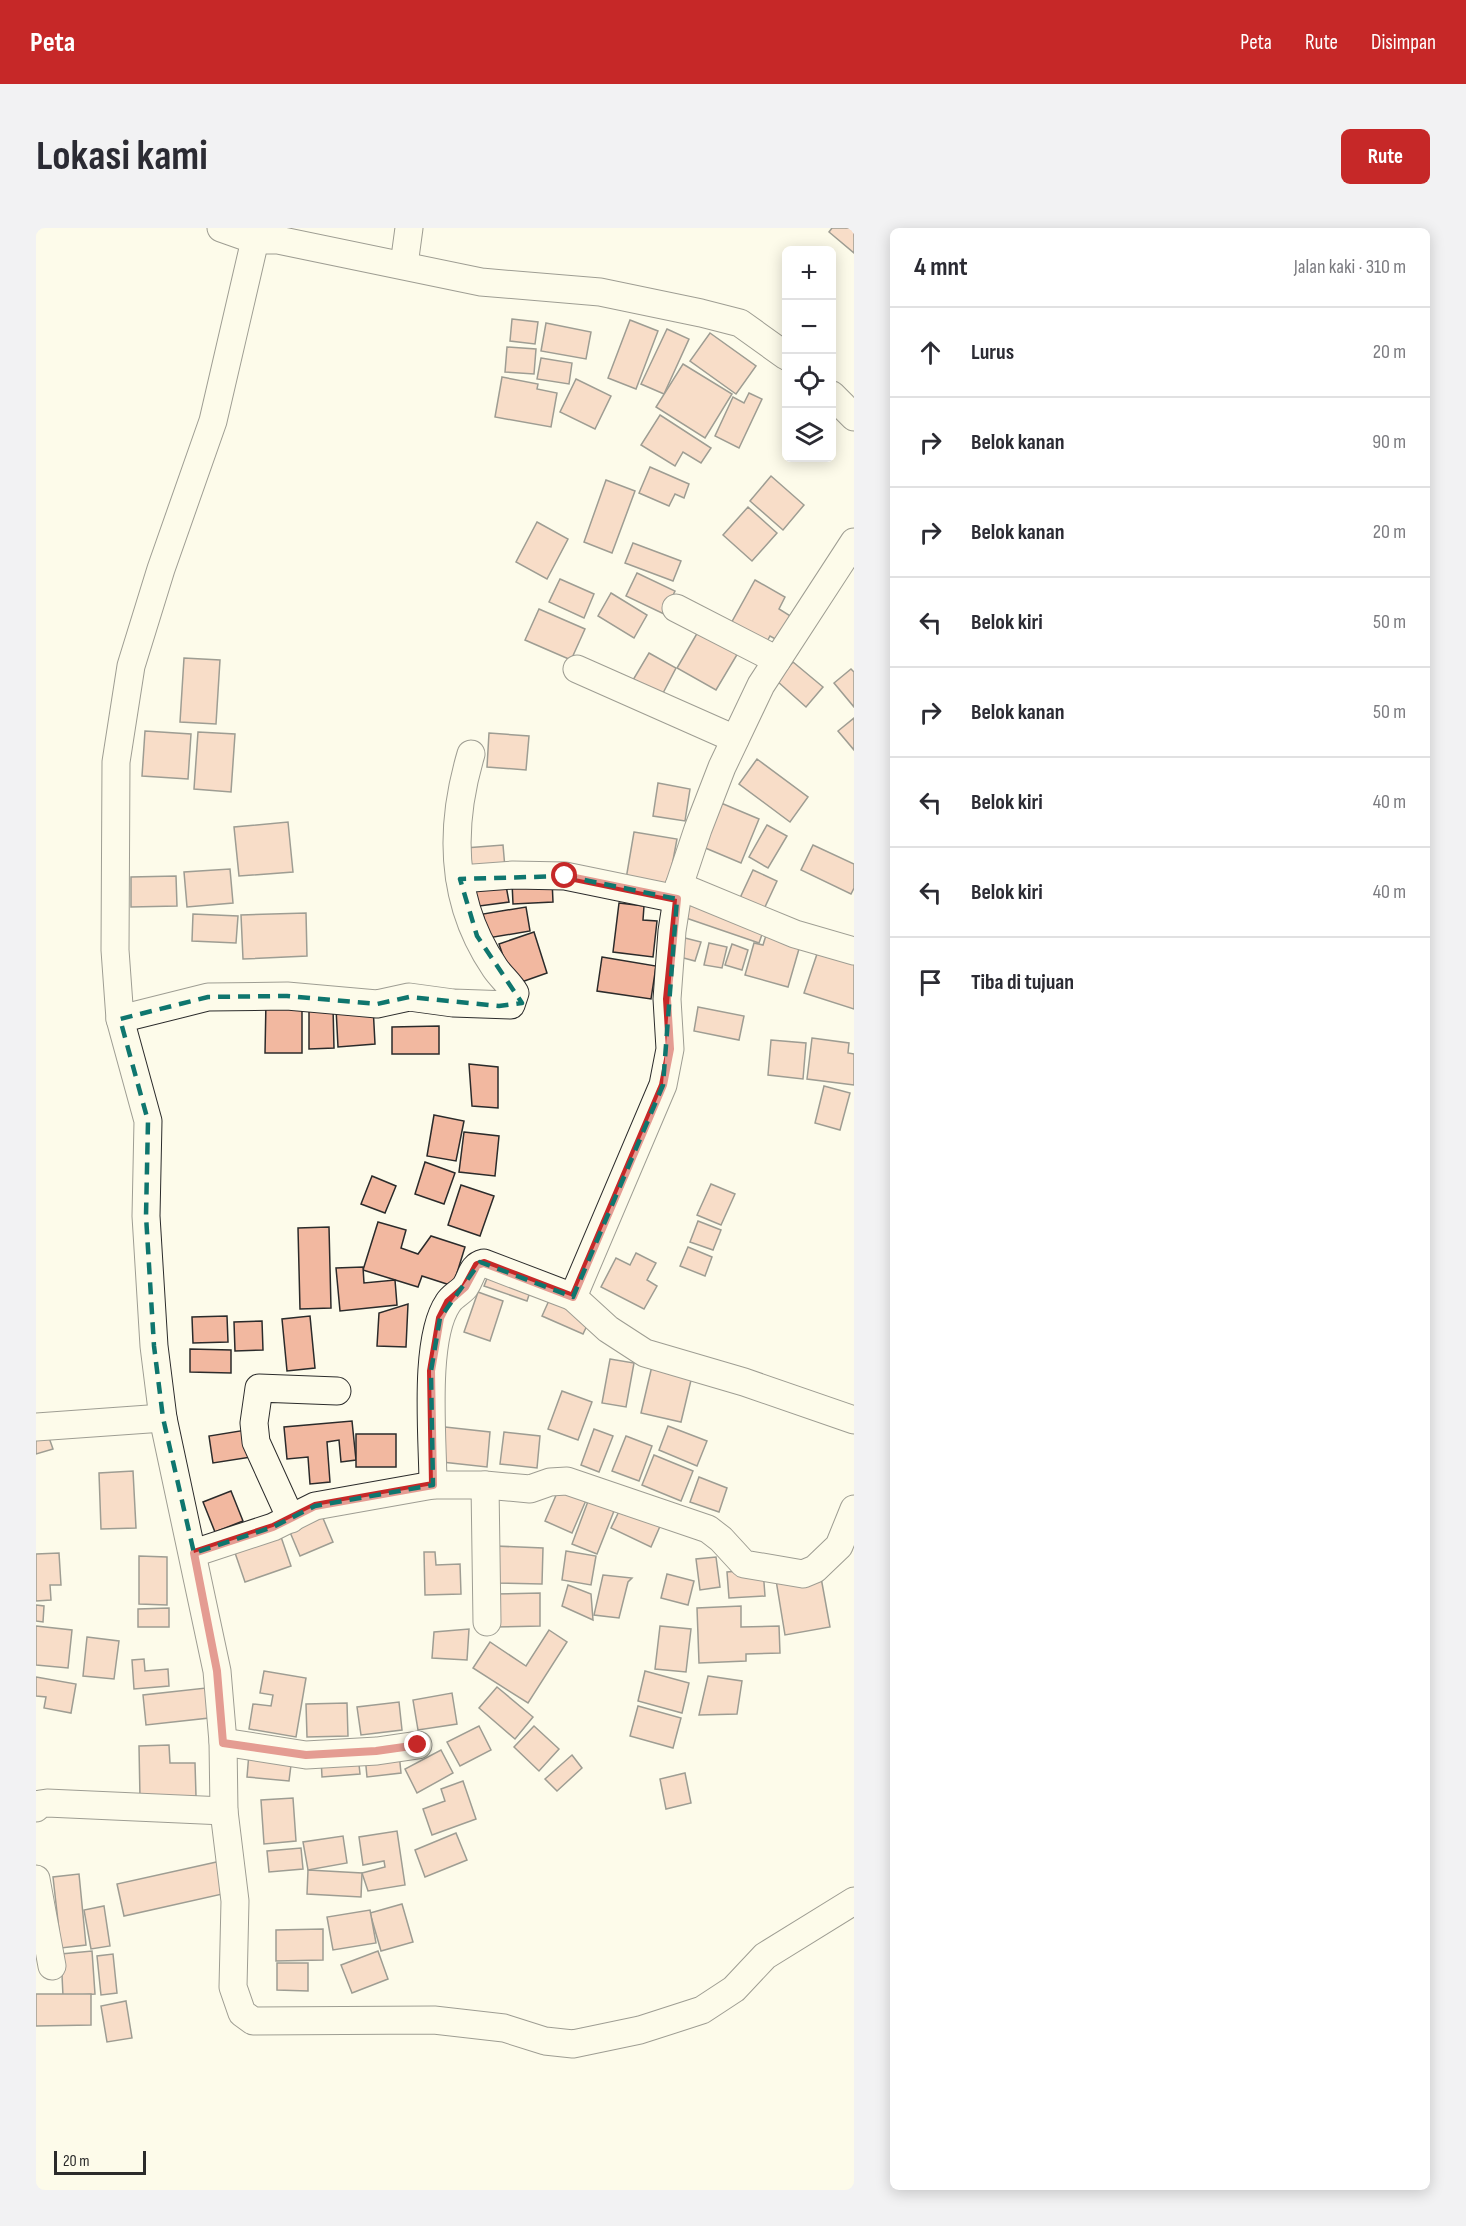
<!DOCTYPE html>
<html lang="id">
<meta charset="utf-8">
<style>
:root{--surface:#fff;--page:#f2f2f3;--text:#2b2b33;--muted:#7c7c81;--line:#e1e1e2;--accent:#c62828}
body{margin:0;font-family:"Sofia Sans Condensed",sans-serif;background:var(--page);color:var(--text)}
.controls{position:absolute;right:18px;top:18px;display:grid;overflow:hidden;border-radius:9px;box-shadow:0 3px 15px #0003}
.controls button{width:54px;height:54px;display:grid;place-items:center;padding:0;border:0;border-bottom:2px solid var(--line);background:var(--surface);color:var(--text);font:30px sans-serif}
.scale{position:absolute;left:18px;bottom:15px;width:92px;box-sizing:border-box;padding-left:6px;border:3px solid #2b2b2b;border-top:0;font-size:16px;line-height:21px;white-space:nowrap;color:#2b2b2b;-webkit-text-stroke:4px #fdfbea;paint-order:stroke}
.stop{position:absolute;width:18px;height:18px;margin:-14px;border:4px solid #c62828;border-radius:50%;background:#fff}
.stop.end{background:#c62828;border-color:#fff;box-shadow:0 2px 6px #0008}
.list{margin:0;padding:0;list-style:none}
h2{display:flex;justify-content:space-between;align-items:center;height:78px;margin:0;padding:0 24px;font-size:26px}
h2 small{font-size:20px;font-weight:400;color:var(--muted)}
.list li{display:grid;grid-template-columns:39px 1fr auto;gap:18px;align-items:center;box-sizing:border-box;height:90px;padding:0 24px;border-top:2px solid var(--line)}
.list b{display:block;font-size:22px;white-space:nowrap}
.list em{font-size:20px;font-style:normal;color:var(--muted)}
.icon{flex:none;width:33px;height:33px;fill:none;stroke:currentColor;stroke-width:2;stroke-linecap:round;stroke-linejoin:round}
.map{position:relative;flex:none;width:818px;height:1962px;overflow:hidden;border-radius:9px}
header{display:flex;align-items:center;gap:36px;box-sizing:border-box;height:84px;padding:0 30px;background:var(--accent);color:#fff}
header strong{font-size:28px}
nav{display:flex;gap:33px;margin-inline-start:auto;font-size:21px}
.intro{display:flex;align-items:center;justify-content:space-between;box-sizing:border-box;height:144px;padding:0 36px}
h1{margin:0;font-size:42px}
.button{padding:15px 27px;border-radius:9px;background:var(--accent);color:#fff;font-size:21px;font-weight:700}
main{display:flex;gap:36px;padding:0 36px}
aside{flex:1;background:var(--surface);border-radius:9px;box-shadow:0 3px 15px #0003}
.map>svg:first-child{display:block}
.building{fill:#f2b8a0;stroke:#2b2b2b;stroke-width:1.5}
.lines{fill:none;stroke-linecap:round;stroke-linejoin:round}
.street-casing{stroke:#2b2b2b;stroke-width:29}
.street{stroke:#fdfbea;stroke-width:27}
.route{stroke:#c62828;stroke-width:8}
.marked{fill:none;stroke:#0f766e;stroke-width:4.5;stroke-dasharray:12 8;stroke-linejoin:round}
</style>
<header>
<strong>Peta</strong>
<nav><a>Peta</a><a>Rute</a><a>Disimpan</a></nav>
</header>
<div class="intro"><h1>Lokasi kami</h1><a class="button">Rute</a></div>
<main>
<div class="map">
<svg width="818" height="1962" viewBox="0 0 818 1962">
<rect width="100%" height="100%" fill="#fdfbea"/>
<g class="building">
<polygon points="796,0 818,0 818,25 793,4"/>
<polygon points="476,91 502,94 499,116 474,113"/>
<polygon points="594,92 622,103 600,161 572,150"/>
<polygon points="510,95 555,104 550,131 505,123"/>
<polygon points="631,101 653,111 628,166 605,156"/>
<polygon points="674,105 720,138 700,166 654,133"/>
<polygon points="471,119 500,121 498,146 469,144"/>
<polygon points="505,130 536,135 533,156 501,151"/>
<polygon points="647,136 696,166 669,210 620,179"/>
<polygon points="466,149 502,156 501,161 521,165 515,199 459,189"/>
<polygon points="540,151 575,168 559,201 524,184"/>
<polygon points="713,165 726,171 703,220 679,208 697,169 708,175"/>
<polygon points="624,187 675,220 665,235 647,224 639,238 605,217"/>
<polygon points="614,239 653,256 648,270 639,266 633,278 603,265"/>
<polygon points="735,248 768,277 747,302 714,273"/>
<polygon points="570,252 599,263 576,325 548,314"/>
<polygon points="712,279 741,305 716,333 687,307"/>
<polygon points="501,294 532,311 511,351 480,334"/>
<polygon points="597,315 645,333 637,353 589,335"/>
<polygon points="601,345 639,363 628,386 590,368"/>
<polygon points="524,351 558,366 548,390 513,374"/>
<polygon points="719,352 749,369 743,381 756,389 743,413 734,408 728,419 693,399"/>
<polygon points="575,365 611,387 598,410 562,388"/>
<polygon points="503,381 549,401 535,432 489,412"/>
<polygon points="663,402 702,425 680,462 641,440"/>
<polygon points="613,425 640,440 626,467 597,452"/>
<polygon points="148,430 184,432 180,496 144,494"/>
<polygon points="757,434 787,459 770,479 741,453"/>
<polygon points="815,441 818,444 818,479 798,455"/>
<polygon points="818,490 818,522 802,503"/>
<polygon points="109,503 155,506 152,551 106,548"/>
<polygon points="162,504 199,506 195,564 158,561"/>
<polygon points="453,505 493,508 490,542 451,539"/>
<polygon points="721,531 772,569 754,594 703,556"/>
<polygon points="622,555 654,561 649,593 617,588"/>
<polygon points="685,575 723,591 705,635 667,619"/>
<polygon points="252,594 257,644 203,648 198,599"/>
<polygon points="731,597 751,608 732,640 713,629"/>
<polygon points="598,604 641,611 632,659 590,651"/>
<polygon points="467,617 469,640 431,644 429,620"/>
<polygon points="777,617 818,636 818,660 815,666 765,642"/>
<polygon points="194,641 197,675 151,679 148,644"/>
<polygon points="717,642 741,653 728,681 704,670"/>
<polygon points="140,648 141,678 95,679 95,649"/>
<polygon points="469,652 473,674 436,679 433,658"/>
<polygon points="516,652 517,674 477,676 476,654"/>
<polygon points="655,673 729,698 723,715 650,690"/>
<polygon points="583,675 608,678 607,692 621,693 617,729 577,724"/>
<polygon points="490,679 494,703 452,710 447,686"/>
<polygon points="270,685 271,728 207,731 205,687"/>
<polygon points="157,686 202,688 200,715 156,713"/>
<polygon points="498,704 511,745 477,757 463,716"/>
<polygon points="731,704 765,714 752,759 709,747 718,715 727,717"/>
<polygon points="645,709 665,714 659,733 640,728"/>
<polygon points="673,715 691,719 686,740 668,737"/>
<polygon points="696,716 712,722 706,742 689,737"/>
<polygon points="782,723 818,735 818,781 768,765"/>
<polygon points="566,729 620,738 615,771 561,763"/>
<polygon points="230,773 266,774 266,825 229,825"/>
<polygon points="273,778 297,779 298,820 273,821"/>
<polygon points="337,778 339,816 302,819 300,780"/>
<polygon points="662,779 708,788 703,812 658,803"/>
<polygon points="403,798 403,826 356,826 356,799"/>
<polygon points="776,810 813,815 812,825 818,826 818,857 771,851"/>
<polygon points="735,812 770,815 767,851 732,847"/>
<polygon points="433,836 462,839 462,880 436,878"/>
<polygon points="788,858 814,865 804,902 779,895"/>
<polygon points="398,887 428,893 420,933 391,928"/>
<polygon points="428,904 463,908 459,948 423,944"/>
<polygon points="389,934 419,945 408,976 379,966"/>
<polygon points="336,948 360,958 349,985 325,976"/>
<polygon points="675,956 699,966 685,997 661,987"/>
<polygon points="425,957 458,968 444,1008 412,997"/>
<polygon points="662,993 685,1002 677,1022 654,1014"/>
<polygon points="342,994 370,1002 365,1020 382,1026 395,1008 429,1019 417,1058 386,1048 382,1059 327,1042"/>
<polygon points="293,999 295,1080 264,1081 262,1000"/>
<polygon points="652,1019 676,1029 669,1048 644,1038"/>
<polygon points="600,1025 620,1035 611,1052 621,1058 608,1081 565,1059 580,1030 594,1037"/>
<polygon points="327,1039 328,1055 359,1052 361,1077 304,1083 300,1040"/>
<polygon points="454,1043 496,1058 491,1073 448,1058"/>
<polygon points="442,1064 467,1073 454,1113 428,1104"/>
<polygon points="515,1068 556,1087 547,1106 506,1088"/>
<polygon points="372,1076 370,1119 341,1118 343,1085"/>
<polygon points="191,1088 192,1114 157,1115 156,1089"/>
<polygon points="274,1088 279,1140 251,1143 246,1091"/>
<polygon points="226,1093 227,1122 199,1123 198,1094"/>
<polygon points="154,1121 195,1122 195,1145 154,1144"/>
<polygon points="574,1131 598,1135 590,1179 566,1175"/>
<polygon points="616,1138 656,1148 645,1194 605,1185"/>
<polygon points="526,1163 556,1174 542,1212 512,1201"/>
<polygon points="316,1193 320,1232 305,1234 303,1212 291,1214 294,1254 274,1256 272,1229 251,1231 248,1199"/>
<polygon points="632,1198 671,1213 661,1238 623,1222"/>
<polygon points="409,1199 454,1204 451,1239 406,1234"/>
<polygon points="216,1201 221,1228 177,1235 173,1208"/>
<polygon points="558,1201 577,1208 563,1244 545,1237"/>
<polygon points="11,1204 17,1221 0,1226 0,1207"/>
<polygon points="468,1204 504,1208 501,1240 464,1236"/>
<rect x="320" y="1206" width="40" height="33"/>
<polygon points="590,1208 616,1218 603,1253 576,1243"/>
<polygon points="618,1227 657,1243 645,1273 606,1257"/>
<polygon points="97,1243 100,1300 65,1301 63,1245"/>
<polygon points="663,1249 691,1260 683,1284 654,1274"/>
<polygon points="524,1258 551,1270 536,1305 509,1293"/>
<polygon points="195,1263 207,1293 179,1304 167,1274"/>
<polygon points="554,1268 580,1278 561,1326 536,1316"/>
<polygon points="586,1277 625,1296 615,1319 575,1300"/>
<polygon points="284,1283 297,1314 264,1328 251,1297"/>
<polygon points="243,1303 255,1338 209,1354 197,1319"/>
<polygon points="459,1318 507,1320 506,1356 458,1355"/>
<polygon points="530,1323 560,1328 555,1357 526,1352"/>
<polygon points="388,1324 399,1324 400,1337 424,1336 425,1366 389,1367"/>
<polygon points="23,1325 25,1357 14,1357 15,1372 0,1373 0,1326"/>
<polygon points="103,1328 131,1329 131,1377 103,1376"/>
<polygon points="680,1329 684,1359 664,1362 660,1331"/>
<polygon points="727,1341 729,1368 693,1370 691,1344"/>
<polygon points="784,1344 794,1399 749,1407 740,1352"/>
<polygon points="631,1346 658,1353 652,1377 625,1370"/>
<polygon points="567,1347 596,1350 592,1354 583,1390 558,1387"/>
<polygon points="532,1357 555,1366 557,1392 526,1378"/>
<polygon points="504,1365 504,1398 457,1399 457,1366"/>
<polygon points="0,1377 8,1378 7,1394 0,1393"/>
<polygon points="705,1378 705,1399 743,1398 744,1425 710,1426 710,1433 663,1435 661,1380"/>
<polygon points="133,1380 133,1399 102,1399 102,1381"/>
<polygon points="0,1398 36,1402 32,1440 0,1437"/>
<polygon points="624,1398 655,1401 650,1444 619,1441"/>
<polygon points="433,1401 431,1432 396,1430 398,1404"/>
<polygon points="513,1402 531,1414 492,1475 437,1440 454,1414 490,1438"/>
<polygon points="51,1409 83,1413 78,1451 47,1448"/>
<polygon points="108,1431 109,1443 132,1441 133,1458 98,1461 96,1432"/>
<polygon points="228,1443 270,1450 260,1509 213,1501 217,1476 235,1478 237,1467 224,1465"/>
<polygon points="609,1443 653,1455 646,1485 602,1473"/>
<polygon points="672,1448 706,1453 701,1486 663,1487"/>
<polygon points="0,1449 40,1456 35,1485 8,1480 10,1469 0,1468"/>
<polygon points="461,1459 497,1489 479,1511 443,1480"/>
<polygon points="170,1460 173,1490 110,1497 107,1467"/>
<polygon points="416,1465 421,1496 382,1502 377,1472"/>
<polygon points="363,1474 366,1502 325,1507 321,1479"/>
<polygon points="311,1475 312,1508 271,1509 270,1476"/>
<polygon points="602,1478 645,1490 637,1520 594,1508"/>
<polygon points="443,1498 455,1522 424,1538 411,1514"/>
<polygon points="498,1498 523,1521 503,1543 478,1519"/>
<polygon points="133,1517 134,1535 159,1535 160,1568 104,1570 103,1518"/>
<polygon points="405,1522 417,1545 381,1565 369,1541"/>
<polygon points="213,1525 256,1529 253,1553 211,1549"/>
<polygon points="363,1525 365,1545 331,1549 329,1528"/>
<polygon points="322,1527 324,1546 286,1549 285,1530"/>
<polygon points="536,1527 546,1540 521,1563 509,1551"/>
<polygon points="649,1545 655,1575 630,1581 624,1551"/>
<polygon points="427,1553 440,1591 396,1607 387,1581 409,1573 405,1561"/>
<polygon points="257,1570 260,1613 228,1616 225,1572"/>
<polygon points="361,1603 369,1657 332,1663 326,1645 349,1639 348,1633 327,1637 323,1609"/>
<polygon points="420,1605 431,1632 389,1649 379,1622"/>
<polygon points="307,1608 311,1635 272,1642 267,1614"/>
<polygon points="265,1620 267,1641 233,1644 231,1623"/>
<polygon points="194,1631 191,1665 88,1688 81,1656"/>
<polygon points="272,1642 326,1645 325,1669 271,1666"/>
<polygon points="43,1646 50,1717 25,1720 17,1649"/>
<polygon points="366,1676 377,1714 345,1723 334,1685"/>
<polygon points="68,1678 74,1718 55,1721 48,1682"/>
<polygon points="334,1682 340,1715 297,1722 291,1689"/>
<polygon points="287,1701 287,1732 240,1733 240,1702"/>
<polygon points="56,1723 59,1766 27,1768 25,1726"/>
<polygon points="342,1723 352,1751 316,1765 305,1737"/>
<polygon points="77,1726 81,1765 65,1767 61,1728"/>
<polygon points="241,1735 272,1735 272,1763 241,1762"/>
<polygon points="0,1766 55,1766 55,1797 0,1798"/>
<polygon points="90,1773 96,1810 71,1814 65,1778"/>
</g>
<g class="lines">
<defs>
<g id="street">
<polyline points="185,0 219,12 242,12 445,54 564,64 665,85 704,95 750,128"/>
<polyline points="219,12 177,193 125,341 95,438 80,534 79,722 84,791 112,893 110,988 118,1118 127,1190 181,1443 187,1514 188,1583 199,1673 197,1759 206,1785 217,1793 398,1792 468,1800 509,1813 537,1816 604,1802 666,1782 698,1761 729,1728 818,1673"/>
<polyline points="368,37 373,0"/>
<polyline points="796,167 818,189"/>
<polyline points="640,380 741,432"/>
<polyline points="541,441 699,511"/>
<polyline points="424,651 477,647 529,648 641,671"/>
<polyline points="643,658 759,706 818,723"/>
<path d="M 84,791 L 172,769 L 251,768 L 341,776 L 373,769 L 417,775 L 475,777 L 479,765 C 474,756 465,749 459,740 C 414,674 413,600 435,526"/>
<polyline points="537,1069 572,1101 609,1125 708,1154 818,1192"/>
<polyline points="0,1199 127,1190"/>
<path d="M 397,1257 C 397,1212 387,1112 412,1075 C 416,1068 424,1065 429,1059 C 436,1049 435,1038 448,1035 L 537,1069 L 627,857 L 634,821 L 631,771 L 636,703 L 643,658 L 662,601 L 686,539 L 725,457 L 818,314"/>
<polyline points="449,1257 451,1394"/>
<polyline points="255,1291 220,1214 218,1195 223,1160 301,1163"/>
<polyline points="158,1325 237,1299 279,1278 397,1257 449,1257 494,1261 514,1254 531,1253 672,1301 685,1311 708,1336 767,1346 779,1341 803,1318 818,1281"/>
<polyline points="187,1514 270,1527 341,1523 382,1517"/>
<polyline points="0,1580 4,1576 11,1575 188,1583"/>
<polyline points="0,1651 16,1738"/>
</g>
</defs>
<use href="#street" class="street-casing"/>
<use href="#street" class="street"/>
</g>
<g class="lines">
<polyline class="route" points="382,1517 340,1523 270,1527 187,1515 181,1443 158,1325 237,1299 279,1278 397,1257 395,1143 404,1090 412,1074 429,1059 441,1037 448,1035 537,1069 627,857 634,821 631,771 641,671 529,648"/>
</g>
<path d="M0 0H818V1962H0ZM 529,648 L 641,671 L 627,857 L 537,1069 L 444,1034 L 404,1090 L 395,1143 L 397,1257 L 279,1278 L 237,1299 L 158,1325 L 127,1190 L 118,1118 L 110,988 L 112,893 L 84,791 L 172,769 L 251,768 L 341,776 L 373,769 L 463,778 L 486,775 L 441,708 L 424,651 Z" fill="#fdfbea" fill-opacity=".55" fill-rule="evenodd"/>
<path class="marked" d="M 529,648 L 641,671 L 627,857 L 537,1069 L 444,1034 L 404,1090 L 395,1143 L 397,1257 L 279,1278 L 237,1299 L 158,1325 L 127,1190 L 118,1118 L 110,988 L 112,893 L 84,791 L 172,769 L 251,768 L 341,776 L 373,769 L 463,778 L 486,775 L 441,708 L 424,651 Z"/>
</svg>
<div class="controls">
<button>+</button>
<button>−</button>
<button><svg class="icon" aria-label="locate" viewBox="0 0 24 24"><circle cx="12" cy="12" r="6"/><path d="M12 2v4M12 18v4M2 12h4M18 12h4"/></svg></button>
<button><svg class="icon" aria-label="layers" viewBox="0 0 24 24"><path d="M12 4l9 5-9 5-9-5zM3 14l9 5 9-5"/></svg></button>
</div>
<div class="scale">20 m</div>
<div class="stop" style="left:529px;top:648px"></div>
<div class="stop end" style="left:382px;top:1517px"></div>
</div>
<aside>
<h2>4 mnt<small>Jalan kaki · 310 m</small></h2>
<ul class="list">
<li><svg class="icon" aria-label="ahead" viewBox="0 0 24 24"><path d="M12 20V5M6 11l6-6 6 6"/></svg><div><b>Lurus</b></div><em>20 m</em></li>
<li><svg class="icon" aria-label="right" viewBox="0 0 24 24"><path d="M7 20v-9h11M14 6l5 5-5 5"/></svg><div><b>Belok kanan</b></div><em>90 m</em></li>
<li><svg class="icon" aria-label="right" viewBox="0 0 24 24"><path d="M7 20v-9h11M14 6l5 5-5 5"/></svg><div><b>Belok kanan</b></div><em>20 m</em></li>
<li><svg class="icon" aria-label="left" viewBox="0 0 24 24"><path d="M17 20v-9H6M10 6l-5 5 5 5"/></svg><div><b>Belok kiri</b></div><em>50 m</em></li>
<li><svg class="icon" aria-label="right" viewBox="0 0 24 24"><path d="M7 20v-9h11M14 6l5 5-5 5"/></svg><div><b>Belok kanan</b></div><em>50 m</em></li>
<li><svg class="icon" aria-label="left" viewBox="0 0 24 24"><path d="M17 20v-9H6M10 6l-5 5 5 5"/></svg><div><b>Belok kiri</b></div><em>40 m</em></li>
<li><svg class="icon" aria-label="left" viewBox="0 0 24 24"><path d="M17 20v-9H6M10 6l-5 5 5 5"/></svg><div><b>Belok kiri</b></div><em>40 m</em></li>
<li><svg class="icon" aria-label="arrive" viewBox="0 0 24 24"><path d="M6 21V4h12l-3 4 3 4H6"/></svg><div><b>Tiba di tujuan</b></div></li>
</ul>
</aside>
</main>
